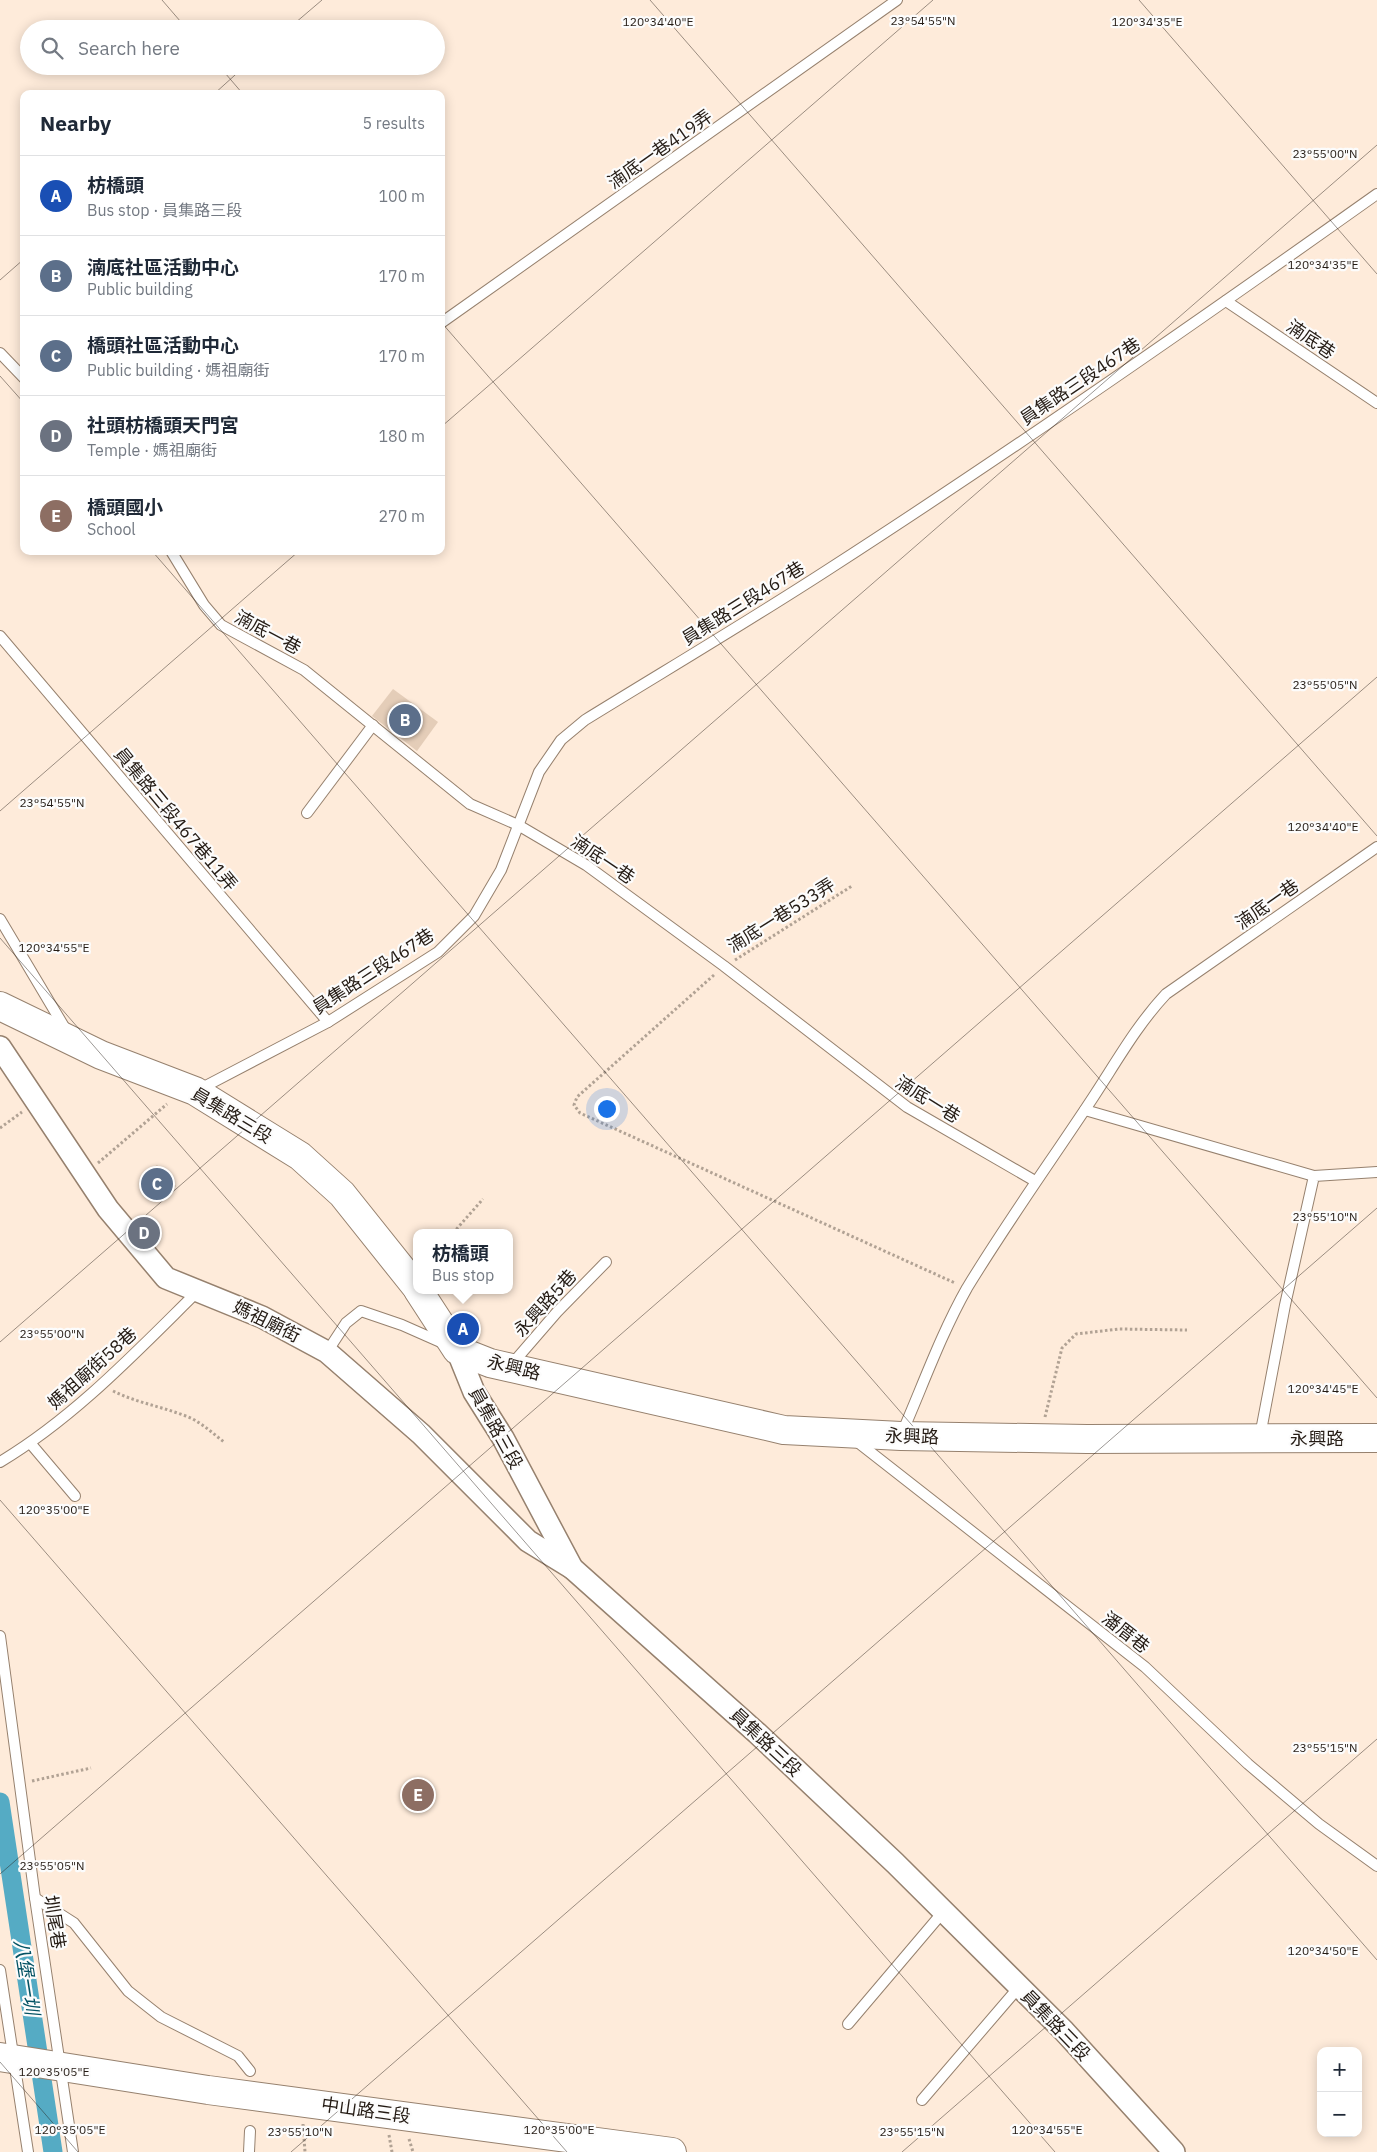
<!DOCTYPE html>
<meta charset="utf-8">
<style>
:root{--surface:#fff;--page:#f2f2f3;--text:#1f2937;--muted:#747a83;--line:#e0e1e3;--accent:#3b7c8f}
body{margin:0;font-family:"IBM Plex Sans","Noto Sans TC",sans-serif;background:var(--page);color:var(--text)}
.controls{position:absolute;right:15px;bottom:15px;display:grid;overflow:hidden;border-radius:10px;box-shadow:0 2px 12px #0003}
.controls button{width:45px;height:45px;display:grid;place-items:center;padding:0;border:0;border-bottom:1px solid var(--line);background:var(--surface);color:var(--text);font:25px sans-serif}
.you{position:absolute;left:606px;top:1108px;width:18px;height:18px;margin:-12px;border:4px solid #fff;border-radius:50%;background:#1a73e8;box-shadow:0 0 0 8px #1a73e833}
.badge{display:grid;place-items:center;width:32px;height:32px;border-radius:50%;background:var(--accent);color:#fff;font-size:16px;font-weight:700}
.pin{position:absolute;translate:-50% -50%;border:2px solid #fff;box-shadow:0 1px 5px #0006}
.popup{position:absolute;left:413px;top:1229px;width:100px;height:65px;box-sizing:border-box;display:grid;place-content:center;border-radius:10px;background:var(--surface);filter:drop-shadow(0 1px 4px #0005);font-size:16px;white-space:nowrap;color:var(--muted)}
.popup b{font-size:19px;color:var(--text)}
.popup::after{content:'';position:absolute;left:50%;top:100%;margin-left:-10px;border:10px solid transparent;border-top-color:var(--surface)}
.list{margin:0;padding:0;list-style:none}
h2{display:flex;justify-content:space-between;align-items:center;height:65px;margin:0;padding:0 20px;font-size:21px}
h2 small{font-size:16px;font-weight:400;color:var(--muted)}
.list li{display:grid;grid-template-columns:32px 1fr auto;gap:15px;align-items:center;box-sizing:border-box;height:80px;padding:0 20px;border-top:1px solid var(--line)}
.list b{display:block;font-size:19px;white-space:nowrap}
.list p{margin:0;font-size:16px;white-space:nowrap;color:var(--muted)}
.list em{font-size:16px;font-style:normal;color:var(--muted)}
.icon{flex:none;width:28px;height:28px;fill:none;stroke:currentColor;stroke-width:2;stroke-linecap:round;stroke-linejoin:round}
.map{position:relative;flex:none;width:1377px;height:2152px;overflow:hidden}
.search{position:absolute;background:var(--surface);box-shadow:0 2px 12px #0003;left:20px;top:20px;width:425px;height:55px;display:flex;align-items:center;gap:12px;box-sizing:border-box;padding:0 18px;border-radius:28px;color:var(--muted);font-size:19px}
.panel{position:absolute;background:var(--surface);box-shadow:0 2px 12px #0003;left:20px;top:90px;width:425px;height:465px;border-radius:10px}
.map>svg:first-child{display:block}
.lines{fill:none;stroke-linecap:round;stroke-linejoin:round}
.canal{stroke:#55abc4;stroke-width:19}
.building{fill:#e4cdb8}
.lane-casing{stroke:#96816e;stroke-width:12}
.street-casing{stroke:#96816e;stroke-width:24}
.secondary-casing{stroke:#96816e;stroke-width:30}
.path{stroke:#b1a294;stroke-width:3;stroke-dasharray:2.5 2.5;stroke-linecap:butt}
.lane{stroke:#fff;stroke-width:10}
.street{stroke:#fff;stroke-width:21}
.secondary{stroke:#fff;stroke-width:28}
.ticks{fill:none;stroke:#241b14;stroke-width:1;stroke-opacity:0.45}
.labels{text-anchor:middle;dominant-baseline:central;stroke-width:4.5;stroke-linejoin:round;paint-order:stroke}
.street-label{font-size:18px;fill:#241b14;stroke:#fcfcfc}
.water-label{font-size:19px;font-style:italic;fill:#035263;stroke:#fcfcfc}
.ticks-label{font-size:12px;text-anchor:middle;fill:#241b14;stroke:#fcfcfc;stroke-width:4.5;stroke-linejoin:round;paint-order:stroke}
</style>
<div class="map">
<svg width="1377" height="2152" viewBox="0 0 1377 2152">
<rect width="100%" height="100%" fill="#feebda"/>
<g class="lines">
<polyline class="canal" points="0,1802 53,2152"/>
</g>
<g class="building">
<polygon points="393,689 438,722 417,751 372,716"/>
<polygon points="157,1165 176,1186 157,1202 139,1181"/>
</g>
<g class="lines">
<defs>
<g id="lane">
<polyline points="1226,301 1377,403"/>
<polyline points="441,323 897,0"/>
<polyline points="0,353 24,378"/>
<polyline points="171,551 204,605 221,625 304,670 470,804 518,825 586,865 724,966 907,1107 1035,1181"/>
<polyline points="0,636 328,1022"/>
<polyline points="307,813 373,725"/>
<polyline points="0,919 66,1030"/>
<path d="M 198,1090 L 328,1022 L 438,952 L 474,916 L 501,870 L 539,772 L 561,740 L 585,720 C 666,670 749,621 829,569 C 1015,449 1197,322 1377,194"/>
<polyline points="1085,1110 1314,1176"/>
<polyline points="327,1352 346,1323 361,1311 402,1325 445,1344"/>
<polyline points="512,1364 557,1312 606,1262"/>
<path d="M 902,1433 C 923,1385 941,1334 967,1288 C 1004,1227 1046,1168 1086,1108 C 1112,1070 1134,1028 1166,994 L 1377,847"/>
<polyline points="1260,1436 1285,1305 1314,1176 1377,1172"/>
<polyline points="855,1440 1145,1667 1248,1764 1319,1824 1377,1866"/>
<polyline points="31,1444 75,1496"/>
<path d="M 0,1462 C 75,1417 136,1352 198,1291"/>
<polyline points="0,1636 35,1898 73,2152"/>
<polyline points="35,1898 74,1923 128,1991 161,2017 238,2056 250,2071"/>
<polyline points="0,1970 28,2152"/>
<polyline points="848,2024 943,1912"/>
<polyline points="922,2100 1019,1987"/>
<polyline points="249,2152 250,2131"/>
</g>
<g id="street">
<polyline points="0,1047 108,1209 166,1278 262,1317 327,1352 421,1434 528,1541 572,1568"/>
<polyline points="457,1350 474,1392 503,1438 572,1568 757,1733 895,1863 1064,2031 1174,2152"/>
</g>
<g id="secondary">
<polyline points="0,1006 101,1055 195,1091 300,1156 342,1194 417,1288"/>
<polyline points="418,1290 457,1350 490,1363 784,1430 901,1436 1087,1439 1377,1438"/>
<polyline points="0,2057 208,2090 672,2152"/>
</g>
</defs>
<use href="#lane" class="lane-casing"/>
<use href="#street" class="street-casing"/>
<use href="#secondary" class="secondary-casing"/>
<g class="path">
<polyline points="735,960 852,886"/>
<polyline points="714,975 577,1097 574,1105 580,1113 955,1283"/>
<polyline points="0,1128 22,1112"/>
<polyline points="98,1163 167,1104"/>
<polyline points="453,1233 483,1199"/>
<path d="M 113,1391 C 135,1402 159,1406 183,1415 C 199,1420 211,1432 224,1442"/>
<polyline points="1045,1417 1062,1348 1076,1334 1119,1329 1187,1330"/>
<polyline points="32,1781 91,1768"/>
<polyline points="303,2124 305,2152"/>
<polyline points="389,2135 392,2152"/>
<polyline points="409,2139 413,2152"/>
</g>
<use href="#lane" class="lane"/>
<use href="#street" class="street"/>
<use href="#secondary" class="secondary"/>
</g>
<path class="ticks" d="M 162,0 L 187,29M 650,0 L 1377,836M 1139,0 L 1377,274M 288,29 L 322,0M 219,66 L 243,94M 214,94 L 245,66M 0,280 L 24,259M 441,322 L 1377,1398M 0,376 L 24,403M 441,427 L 933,0M 152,551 L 1377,1960M 0,811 L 299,551M 0,938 L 1055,2152M 0,1342 L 1377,145M 0,1500 L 567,2152M 0,1874 L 1377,677M 0,2062 L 78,2152M 291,2152 L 1377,1208M 902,2152 L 1377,1739"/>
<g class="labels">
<g class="street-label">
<text transform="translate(660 149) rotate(-35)">湳底一巷419弄</text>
<text transform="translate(1311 339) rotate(34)">湳底巷</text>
<text transform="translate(1080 381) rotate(-34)">員集路三段467巷</text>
<text transform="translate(743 603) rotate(-32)">員集路三段467巷</text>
<text transform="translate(268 632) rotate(28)">湳底一巷</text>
<text transform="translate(176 819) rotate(50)">員集路三段467巷11弄</text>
<text transform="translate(603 859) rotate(34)">湳底一巷</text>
<text transform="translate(1267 904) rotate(-35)">湳底一巷</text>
<text transform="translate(781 915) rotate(-32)">湳底一巷533弄</text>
<text transform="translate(373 971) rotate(-33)">員集路三段467巷</text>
<text transform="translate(928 1099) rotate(32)">湳底一巷</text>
<text transform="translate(232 1115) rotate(31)">員集路三段</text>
<text transform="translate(545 1303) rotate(-48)">永興路5巷</text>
<text transform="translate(267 1321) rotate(26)">媽祖廟街</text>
<text transform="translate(514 1367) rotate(14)">永興路</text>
<text transform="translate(92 1368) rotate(-42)">媽祖廟街58巷</text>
<text transform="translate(496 1428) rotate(61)">員集路三段</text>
<text transform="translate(912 1436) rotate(2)">永興路</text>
<text x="1317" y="1438">永興路</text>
<text transform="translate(1126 1632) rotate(38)">潘厝巷</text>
<text transform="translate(766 1742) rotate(43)">員集路三段</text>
<text transform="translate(55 1922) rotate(81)">圳尾巷</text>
<text transform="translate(1056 2025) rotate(46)">員集路三段</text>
<text transform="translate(366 2110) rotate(8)">中山路三段</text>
</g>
<g class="water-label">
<text transform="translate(27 1977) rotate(81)">八堡一圳</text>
</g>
</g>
<g class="ticks-label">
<text x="923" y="25">23°54'55"N</text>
<text x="658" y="26">120°34'40"E</text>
<text x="1147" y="26">120°34'35"E</text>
<text x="1325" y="158">23°55'00"N</text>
<text x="1323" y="269">120°34'35"E</text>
<text x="1325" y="689">23°55'05"N</text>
<text x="52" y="807">23°54'55"N</text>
<text x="1323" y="831">120°34'40"E</text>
<text x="54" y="952">120°34'55"E</text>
<text x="1325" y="1221">23°55'10"N</text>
<text x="52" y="1338">23°55'00"N</text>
<text x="1323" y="1393">120°34'45"E</text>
<text x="54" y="1514">120°35'00"E</text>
<text x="1325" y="1752">23°55'15"N</text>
<text x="52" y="1870">23°55'05"N</text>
<text x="1323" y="1955">120°34'50"E</text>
<text x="54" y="2076">120°35'05"E</text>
<text x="70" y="2134">120°35'05"E</text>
<text x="559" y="2134">120°35'00"E</text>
<text x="1047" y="2134">120°34'55"E</text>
<text x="300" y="2136">23°55'10"N</text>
<text x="912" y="2136">23°55'15"N</text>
</g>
</svg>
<div class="controls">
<button>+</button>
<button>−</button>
</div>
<div class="you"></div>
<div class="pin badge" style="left:463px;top:1329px;background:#1a4fb4">A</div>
<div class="popup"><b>枋橋頭</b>Bus stop</div>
<div class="pin badge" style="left:405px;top:720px;background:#5c6f8a">B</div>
<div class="pin badge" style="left:157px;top:1184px;background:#5c6f8a">C</div>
<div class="pin badge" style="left:144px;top:1233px;background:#6b7280">D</div>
<div class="pin badge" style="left:418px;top:1795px;background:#8d6e63">E</div>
<div class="search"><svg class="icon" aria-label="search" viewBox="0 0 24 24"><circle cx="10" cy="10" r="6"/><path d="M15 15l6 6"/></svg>Search here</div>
<section class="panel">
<h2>Nearby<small>5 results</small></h2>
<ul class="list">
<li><span class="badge" style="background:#1a4fb4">A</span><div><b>枋橋頭</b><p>Bus stop · 員集路三段</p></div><em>100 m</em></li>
<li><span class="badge" style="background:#5c6f8a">B</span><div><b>湳底社區活動中心</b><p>Public building</p></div><em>170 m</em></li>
<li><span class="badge" style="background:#5c6f8a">C</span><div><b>橋頭社區活動中心</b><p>Public building · 媽祖廟街</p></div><em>170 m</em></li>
<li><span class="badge" style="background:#6b7280">D</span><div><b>社頭枋橋頭天門宮</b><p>Temple · 媽祖廟街</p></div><em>180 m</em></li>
<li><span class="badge" style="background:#8d6e63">E</span><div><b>橋頭國小</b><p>School</p></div><em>270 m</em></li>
</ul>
</section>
</div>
